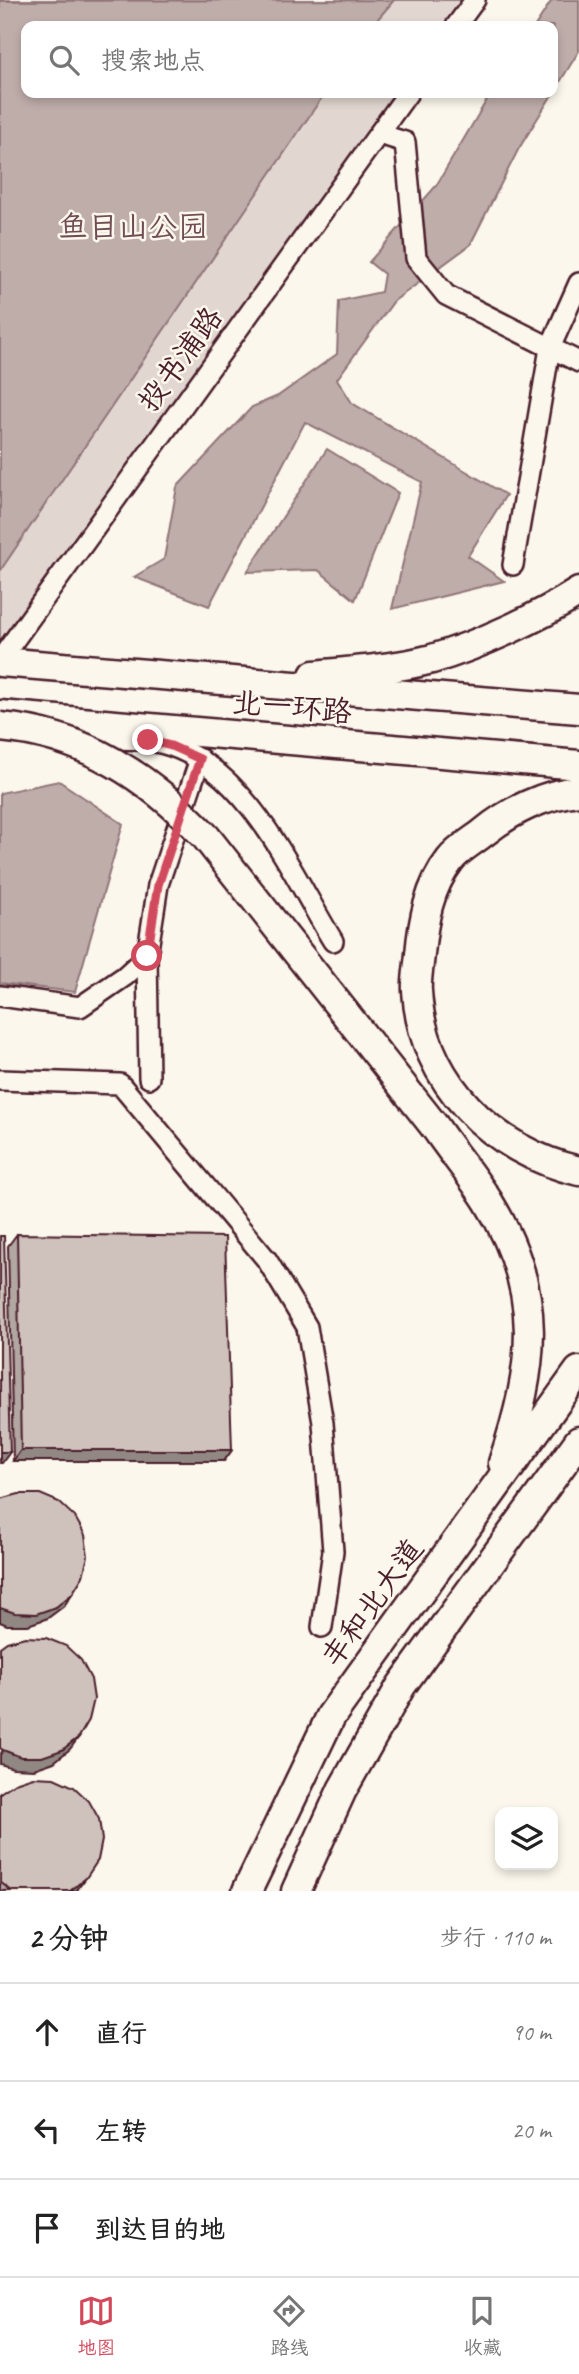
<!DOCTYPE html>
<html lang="zh">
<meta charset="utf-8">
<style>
:root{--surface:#fff;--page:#f6f6f6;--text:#222;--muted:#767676;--line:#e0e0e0;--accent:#d1495b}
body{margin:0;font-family:Caveat,"LXGW WenKai TC",sans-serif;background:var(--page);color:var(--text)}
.controls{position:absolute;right:21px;bottom:21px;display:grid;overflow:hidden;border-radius:14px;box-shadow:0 4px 10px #0003}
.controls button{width:63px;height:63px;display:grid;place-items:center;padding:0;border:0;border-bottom:2px solid var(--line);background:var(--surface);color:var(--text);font:35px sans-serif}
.stop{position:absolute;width:21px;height:21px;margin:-16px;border:5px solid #d1495b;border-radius:50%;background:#fff}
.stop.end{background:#d1495b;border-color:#fff;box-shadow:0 2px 7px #0008}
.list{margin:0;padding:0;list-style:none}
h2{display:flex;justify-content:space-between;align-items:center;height:91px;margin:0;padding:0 28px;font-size:30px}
h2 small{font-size:23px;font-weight:400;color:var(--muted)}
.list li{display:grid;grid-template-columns:46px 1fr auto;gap:21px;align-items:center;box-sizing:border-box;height:98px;padding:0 28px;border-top:2px solid var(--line)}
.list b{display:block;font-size:26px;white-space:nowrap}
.list em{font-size:23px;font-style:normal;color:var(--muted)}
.icon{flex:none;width:38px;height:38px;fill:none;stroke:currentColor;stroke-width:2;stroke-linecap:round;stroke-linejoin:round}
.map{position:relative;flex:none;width:579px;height:1891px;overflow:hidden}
.search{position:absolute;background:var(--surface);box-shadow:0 4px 10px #0003;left:21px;right:21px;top:21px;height:77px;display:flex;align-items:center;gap:18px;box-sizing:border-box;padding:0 24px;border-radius:14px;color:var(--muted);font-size:26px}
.sheet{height:385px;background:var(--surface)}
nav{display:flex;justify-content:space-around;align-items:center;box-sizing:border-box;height:98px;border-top:2px solid var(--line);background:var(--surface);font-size:19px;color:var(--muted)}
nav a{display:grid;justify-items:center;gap:4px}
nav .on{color:var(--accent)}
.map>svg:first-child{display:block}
.green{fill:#e2d7d0;stroke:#967b7e;stroke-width:2}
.water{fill:#bfadaa;stroke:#907477;stroke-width:2}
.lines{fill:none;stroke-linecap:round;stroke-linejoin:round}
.minor-casing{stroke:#4a1f2b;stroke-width:24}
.highway-casing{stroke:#4a1f2b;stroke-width:33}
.minor{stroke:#fbf7ec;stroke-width:19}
.highway{stroke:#fbf7ec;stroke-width:28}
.highway-bridge-casing{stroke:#4a1f2b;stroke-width:33;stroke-linecap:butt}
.highway-bridge{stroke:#fbf7ec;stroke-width:28}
.wall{fill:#b2a7a2;stroke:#4a1f2b;stroke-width:2}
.shaded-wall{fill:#918884;stroke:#4a1f2b;stroke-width:2}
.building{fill:#cfc2bc;stroke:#4a1f2b;stroke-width:2}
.route{stroke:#d1495b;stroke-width:9}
.labels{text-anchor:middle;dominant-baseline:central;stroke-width:5;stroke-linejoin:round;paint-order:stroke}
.park-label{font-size:30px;fill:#704d54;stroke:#fbf7ec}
.street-label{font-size:30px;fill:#4a1f2b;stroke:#fbf7ec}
</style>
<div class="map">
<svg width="579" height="1891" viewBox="0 0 579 1891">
<rect width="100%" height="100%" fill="#fbf7ec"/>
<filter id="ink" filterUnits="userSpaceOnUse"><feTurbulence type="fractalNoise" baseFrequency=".0143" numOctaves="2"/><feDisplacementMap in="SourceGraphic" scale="14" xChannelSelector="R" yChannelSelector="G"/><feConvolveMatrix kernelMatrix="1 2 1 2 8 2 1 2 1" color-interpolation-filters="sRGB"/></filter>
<g filter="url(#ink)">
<polygon class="green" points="0,0 464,0 446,26 26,26 26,93 398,93 0,653"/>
<g class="water">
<polygon points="394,0 372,26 26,26 26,93 325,93 0,571 0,1"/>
<polygon points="552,0 579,0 579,51 518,150 470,245 394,301 337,379 352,403 506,495 468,556 504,581 392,609 422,482 305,422 209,606 134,577 164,559 177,487 252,407 278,396 337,354 339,301 381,292 384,274 369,262 436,186 491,93 553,93 553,26 535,26"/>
<polygon points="327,449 398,493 355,600 318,570 247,572"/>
<polygon points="59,781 123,824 75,992 0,983 0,793"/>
</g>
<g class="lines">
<defs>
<g id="minor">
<polyline points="456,26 475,0"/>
<polyline points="379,134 405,142 416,258 446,295 579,362"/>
<polyline points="513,565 550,348 579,283"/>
<polyline points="0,660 408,93"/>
<path d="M 75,740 C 106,740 141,736 171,746 C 250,773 292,874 333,941"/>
<polyline points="0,996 80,1007 125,976 147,956"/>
<polyline points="149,1078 147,956 158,885 200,759"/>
<polyline points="0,1080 120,1084 267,1260 307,1327 323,1423 333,1551 322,1627"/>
</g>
<g id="highway">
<polyline points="0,662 579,709"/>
<path d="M 314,675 C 353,671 394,669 432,659 C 479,645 538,618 579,592"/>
<polyline points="0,715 579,765"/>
<path d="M 579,791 C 544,794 510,811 483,833 C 473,841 458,849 450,860 C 429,887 423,921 420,954 C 419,966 416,980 417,991 C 422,1082 494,1152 579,1171"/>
<path d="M 435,1127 C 452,1152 472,1176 488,1201 C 545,1293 535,1366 503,1463"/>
<polyline points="247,1891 331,1716 579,1371"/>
<polyline points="296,1891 342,1790 401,1686 579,1441"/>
</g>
</defs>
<use href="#minor" class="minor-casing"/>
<use href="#highway" class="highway-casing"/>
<use href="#minor" class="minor"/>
<use href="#highway" class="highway"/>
<defs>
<path id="highway-bridge" d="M 0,727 C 84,734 149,777 206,837 L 435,1127"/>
</defs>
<use href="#highway-bridge" class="highway-bridge-casing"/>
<use href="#highway-bridge" class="highway-bridge"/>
</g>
<g class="wall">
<polygon points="17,1234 232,1450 224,1461 13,1461 8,1246"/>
<polygon points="0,1793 78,1889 76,1891 0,1891"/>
</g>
<g class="shaded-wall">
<polygon points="21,1450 232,1450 224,1461 13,1461"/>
<polygon points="0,1452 10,1452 2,1463 0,1463"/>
<polygon points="72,1594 64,1606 48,1618 28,1625 7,1625 0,1622 0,1608"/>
<polygon points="79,1737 70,1749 54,1762 34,1769 13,1768 0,1764 0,1755 3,1750"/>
<polygon points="86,1878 76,1891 70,1891"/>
</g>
<g class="building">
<polygon points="17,1234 225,1237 232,1450 21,1450"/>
<polygon points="0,1236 4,1236 10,1452 0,1452"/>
<polygon points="19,1494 40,1494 59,1502 75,1517 85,1535 88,1556 83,1576 72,1594 56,1607 36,1614 15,1613 0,1608 0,1499"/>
<polygon points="25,1637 46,1638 66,1646 81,1660 91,1679 94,1699 89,1720 79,1737 62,1750 42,1757 21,1757 3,1750 0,1748 0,1647 7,1642"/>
<polygon points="33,1777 54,1778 74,1787 89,1801 99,1819 102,1840 98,1860 86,1878 70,1891 12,1891 0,1882 0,1793 15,1783"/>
</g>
</g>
<g class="lines" filter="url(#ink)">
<polyline class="route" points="147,956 158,885 200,759 171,746 148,740"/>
</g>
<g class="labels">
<g class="park-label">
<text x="133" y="227">鱼目山公园</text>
</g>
<g class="street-label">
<text transform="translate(180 359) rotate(-54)">投书浦路</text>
<text transform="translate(292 707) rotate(5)">北一环路</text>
<text transform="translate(372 1603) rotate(-54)">丰和北大道</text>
</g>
</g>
</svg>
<div class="controls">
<button><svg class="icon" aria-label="layers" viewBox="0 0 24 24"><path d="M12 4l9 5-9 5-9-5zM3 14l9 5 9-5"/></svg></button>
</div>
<div class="stop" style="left:147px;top:956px"></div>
<div class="stop end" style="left:148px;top:740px"></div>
<div class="search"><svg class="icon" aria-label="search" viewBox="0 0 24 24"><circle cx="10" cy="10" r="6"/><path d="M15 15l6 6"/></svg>搜索地点</div>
</div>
<section class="sheet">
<h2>2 分钟<small>步行 · 110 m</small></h2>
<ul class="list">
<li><svg class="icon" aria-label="ahead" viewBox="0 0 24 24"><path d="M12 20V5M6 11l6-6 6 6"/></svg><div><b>直行</b></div><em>90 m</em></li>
<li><svg class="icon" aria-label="left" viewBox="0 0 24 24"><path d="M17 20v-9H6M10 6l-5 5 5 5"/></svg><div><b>左转</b></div><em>20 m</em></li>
<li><svg class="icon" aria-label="arrive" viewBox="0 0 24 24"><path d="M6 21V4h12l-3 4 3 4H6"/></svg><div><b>到达目的地</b></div></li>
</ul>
</section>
<nav>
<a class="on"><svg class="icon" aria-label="map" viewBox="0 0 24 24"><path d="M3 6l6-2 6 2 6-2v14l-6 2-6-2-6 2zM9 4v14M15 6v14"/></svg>地图</a>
<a><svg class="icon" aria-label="directions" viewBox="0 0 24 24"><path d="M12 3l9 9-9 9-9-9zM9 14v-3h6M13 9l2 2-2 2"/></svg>路线</a>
<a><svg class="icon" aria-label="saved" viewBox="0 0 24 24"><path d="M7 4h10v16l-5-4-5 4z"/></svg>收藏</a>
</nav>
